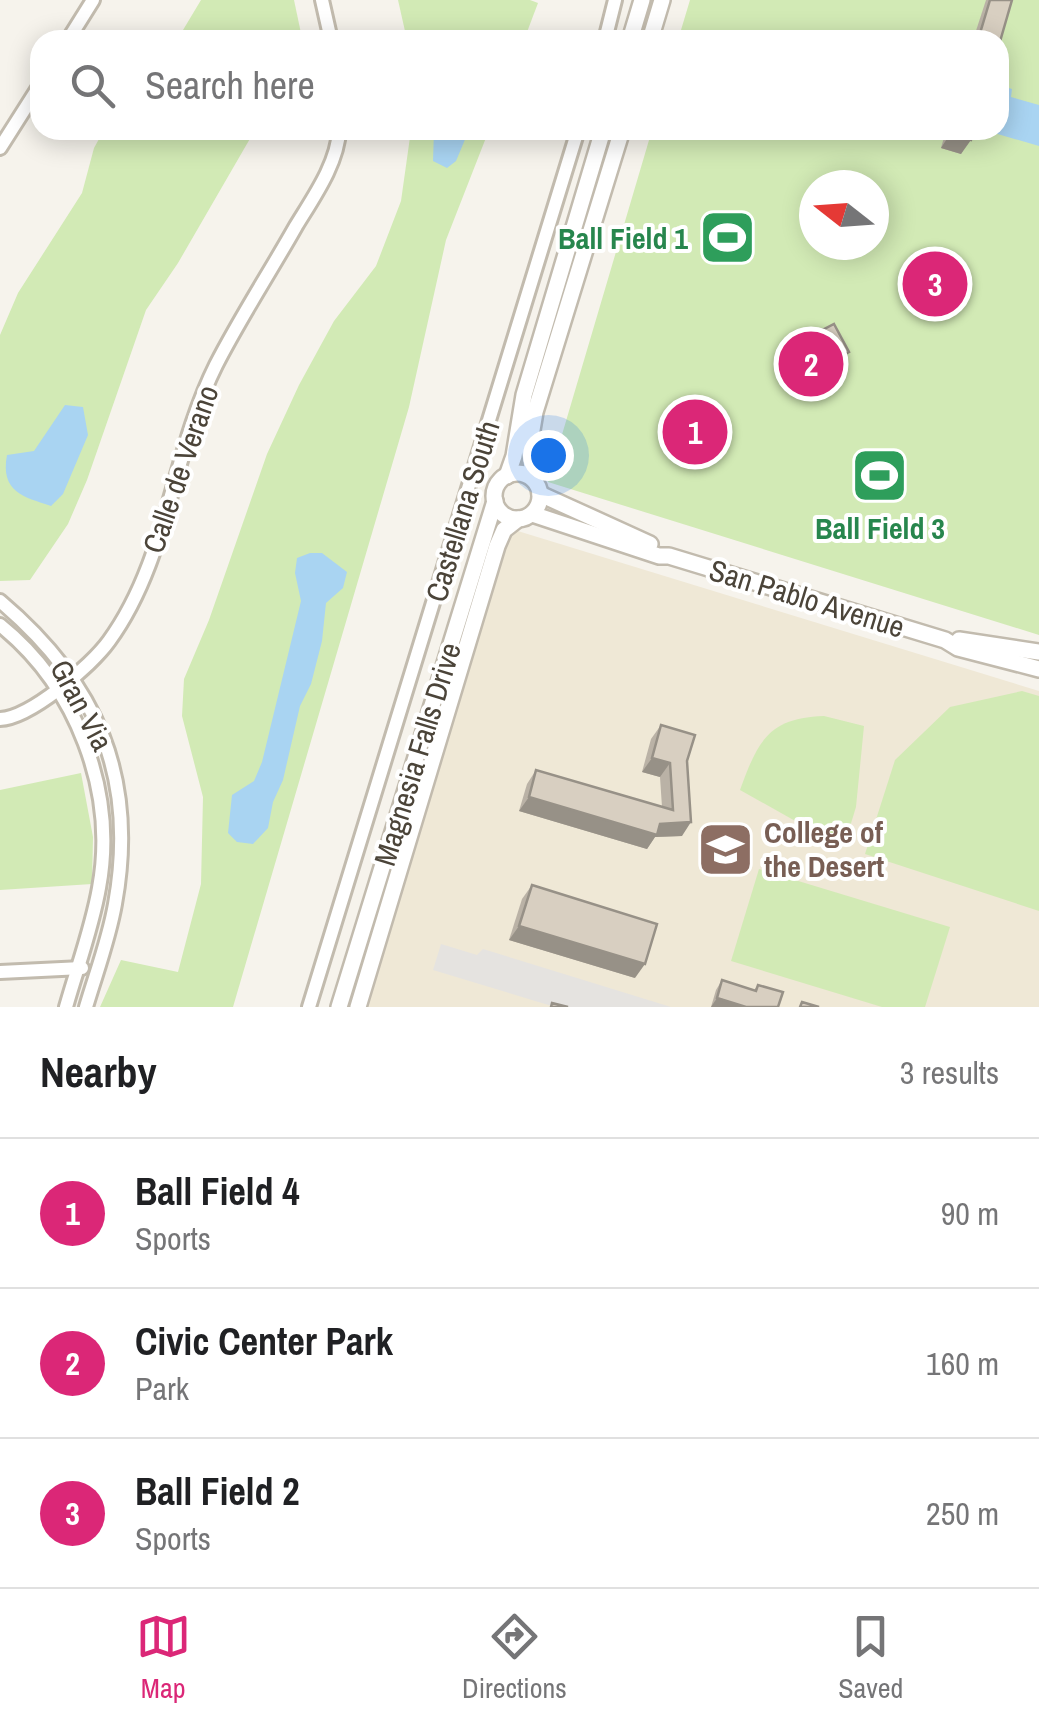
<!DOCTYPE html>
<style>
:root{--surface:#fff;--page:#f6f6f6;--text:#202124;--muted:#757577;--line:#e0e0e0;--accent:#db2777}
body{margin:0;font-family:"Archivo Narrow",sans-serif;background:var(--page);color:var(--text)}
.compass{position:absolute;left:799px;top:170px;width:90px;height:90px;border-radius:50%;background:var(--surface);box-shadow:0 5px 25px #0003;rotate:287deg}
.you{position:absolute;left:548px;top:455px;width:35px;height:35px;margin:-25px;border:8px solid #fff;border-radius:50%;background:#1a73e8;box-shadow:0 0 0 15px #1a73e833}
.badge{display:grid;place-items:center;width:65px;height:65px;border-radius:50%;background:var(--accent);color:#fff;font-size:32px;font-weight:700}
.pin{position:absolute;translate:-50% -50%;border:5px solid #fff;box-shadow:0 2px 10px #0006}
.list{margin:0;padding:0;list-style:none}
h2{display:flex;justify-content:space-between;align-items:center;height:130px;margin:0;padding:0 40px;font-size:42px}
h2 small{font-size:32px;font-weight:400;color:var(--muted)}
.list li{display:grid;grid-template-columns:65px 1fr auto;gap:30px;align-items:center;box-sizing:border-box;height:150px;padding:0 40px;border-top:2px solid var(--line)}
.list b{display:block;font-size:38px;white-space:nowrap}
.list p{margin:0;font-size:32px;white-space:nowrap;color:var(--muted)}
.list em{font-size:32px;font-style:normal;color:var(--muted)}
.icon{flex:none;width:55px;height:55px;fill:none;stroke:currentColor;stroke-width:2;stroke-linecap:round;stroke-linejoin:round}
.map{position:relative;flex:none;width:1039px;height:1007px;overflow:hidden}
.search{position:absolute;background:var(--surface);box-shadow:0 5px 25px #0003;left:30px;right:30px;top:30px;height:110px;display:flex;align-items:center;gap:25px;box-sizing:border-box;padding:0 35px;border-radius:30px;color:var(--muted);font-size:38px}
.sheet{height:580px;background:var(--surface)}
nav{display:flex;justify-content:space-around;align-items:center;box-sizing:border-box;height:140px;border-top:2px solid var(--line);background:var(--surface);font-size:28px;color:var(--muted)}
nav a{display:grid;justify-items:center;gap:5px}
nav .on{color:var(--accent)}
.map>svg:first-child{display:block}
.education{fill:#efe8d6}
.green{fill:#d2eab5;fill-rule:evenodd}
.parking{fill:#e5e3e0}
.water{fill:#a9d4f2}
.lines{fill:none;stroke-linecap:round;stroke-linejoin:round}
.minor-casing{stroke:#c2bbae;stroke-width:18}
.tertiary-casing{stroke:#c2bbae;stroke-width:20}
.minor{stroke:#fff;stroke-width:12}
.tertiary{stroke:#fff;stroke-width:15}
.wall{fill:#bab2a6}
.shaded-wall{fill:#979187}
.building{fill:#d8cfc1;stroke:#979187;stroke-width:2.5}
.labels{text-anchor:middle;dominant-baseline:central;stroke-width:8;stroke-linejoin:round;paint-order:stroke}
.leisure-label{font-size:30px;font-weight:bold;fill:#27864d;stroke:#fff;text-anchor:end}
.street-label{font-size:30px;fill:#4b4439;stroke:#fff}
.education-label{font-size:30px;font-weight:bold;fill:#785e54;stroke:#fff;text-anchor:start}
</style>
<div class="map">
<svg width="1039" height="1007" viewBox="0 0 1039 1007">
<rect width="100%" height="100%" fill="#f6f3ec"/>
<polygon class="education" points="508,528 1039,691 1039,1007 364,1007"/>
<g class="green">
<polygon points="201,0 294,0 302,38 177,40"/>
<polygon points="398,0 530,0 538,3 524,40 407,40"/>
<path d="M 690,0 L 1039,0 L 1039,635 L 548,482 L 652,130 L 999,130 L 999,40 L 678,40 ZM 814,185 L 874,185 L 874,245 L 814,245 Z"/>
<polygon points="104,130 255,130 178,263 146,310 87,480 68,524 30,580 0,581 0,335 18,293 82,193 94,148"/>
<polygon points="411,130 489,130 446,240 409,407 233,1007 100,1007 121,960 178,972 201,884 203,797 182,716 184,679 209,620 267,454 299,385 334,321 376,266 401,201"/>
<polygon points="1022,691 1039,696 1039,911 865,854 895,760 950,707"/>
<path d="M 824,716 L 864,726 L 856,807 L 848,833 L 835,839 L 813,831 L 740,790 C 758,741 768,718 824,716 Z"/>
<polygon points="81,773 93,837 92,884 0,890 0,790"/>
<polygon points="759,869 950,927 925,1007 882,1007 731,961"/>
</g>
<polygon class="parking" points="441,944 477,955 483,949 671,1007 555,1007 433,970"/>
<g class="water">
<polygon points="999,85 1012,89 1011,97 1039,105 1039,146 984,130 999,130"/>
<polygon points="434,130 469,130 456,161 447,168 433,161"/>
<path d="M 65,405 L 83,407 L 88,435 L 63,494 L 51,506 C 24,497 0,492 7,455 L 34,451 Z"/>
<polygon points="310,553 322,553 347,572 343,588 326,603 322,641 311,684 300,706 283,780 273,802 268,828 253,844 237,842 228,833 232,795 254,781 262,762 301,601 295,573 297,558"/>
</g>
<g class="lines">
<defs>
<g id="minor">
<polyline points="322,0 331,40"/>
<polyline points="68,40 93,0"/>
<polyline points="605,40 615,0"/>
<polyline points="0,148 40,85"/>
<path d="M 0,601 C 97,683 138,777 115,904 C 109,939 96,973 86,1007"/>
<path d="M 0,625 C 76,686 117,791 99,888 C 92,928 77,968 66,1007"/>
<path d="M 0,719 C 30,718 91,666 109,641 C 168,560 172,453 216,365 C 240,318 270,272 296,226 C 313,198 338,163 339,130"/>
<polyline points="0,972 82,968"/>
<polyline points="309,1007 578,130"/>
</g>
<g id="tertiary">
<polyline points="630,40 642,0"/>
<polyline points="650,40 662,0"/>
<circle cx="517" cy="496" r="23"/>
<polyline points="507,476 514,456 524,395 603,130"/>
<polyline points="534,480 529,448 535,412 622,130"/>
<polyline points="540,494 650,544"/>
<polyline points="532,514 659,556 669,556 945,640 958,648 1039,669"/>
<polyline points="959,640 1039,652"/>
<polyline points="339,1007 495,501"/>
<polyline points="358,1007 497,546 504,530 518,519"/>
</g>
</defs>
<use href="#minor" class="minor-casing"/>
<use href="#tertiary" class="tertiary-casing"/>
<use href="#minor" class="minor"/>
<use href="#tertiary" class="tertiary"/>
</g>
<g class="wall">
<polygon points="986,0 1012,0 999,40 973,40"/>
<polygon points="946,130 974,130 961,154 941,148"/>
<polygon points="807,338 849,352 841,362 814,376 800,349"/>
<polygon points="661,725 687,761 682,836 655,837 647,849 519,811 527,784 536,770 662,807 660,777 642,772 651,739"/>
<polygon points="532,885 635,978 509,940 522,899"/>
<polygon points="722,980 754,990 758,985 778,1007 711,1007 716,990"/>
</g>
<g class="shaded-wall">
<polygon points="950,134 971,140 961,154 941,148"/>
<polygon points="849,352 841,362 814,376 821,366"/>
<polygon points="652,758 670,763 660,777 642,772"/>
<polygon points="529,797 660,824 691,822 682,836 655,837 647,849 519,811"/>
<polygon points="519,926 645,964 635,978 509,940"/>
<polygon points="717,998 746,1007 711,1007"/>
</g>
<g class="building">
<polygon points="990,0 1012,0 999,45 999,40 978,40"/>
<polygon points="952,130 974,130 971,140 950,134"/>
<polygon points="834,324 849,352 821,366 807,338"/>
<polygon points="661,725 695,735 687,761 691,822 660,824 657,835 529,797 536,770 673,810 670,763 652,758"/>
<polygon points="532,885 657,924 645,964 519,926"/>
<polygon points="722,980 756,991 758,985 783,992 778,1007 746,1007 717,998"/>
<polygon points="802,1002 819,1007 800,1007"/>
<polygon points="552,1003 568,1007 551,1007"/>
</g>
<defs>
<symbol id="stadium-square" viewBox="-11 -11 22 22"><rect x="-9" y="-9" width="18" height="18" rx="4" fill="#2e9e5b" stroke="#fff"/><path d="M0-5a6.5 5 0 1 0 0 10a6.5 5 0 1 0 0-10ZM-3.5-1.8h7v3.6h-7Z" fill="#fff"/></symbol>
<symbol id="university-square" viewBox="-11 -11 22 22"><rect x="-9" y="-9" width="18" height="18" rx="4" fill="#8d6e63" stroke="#fff"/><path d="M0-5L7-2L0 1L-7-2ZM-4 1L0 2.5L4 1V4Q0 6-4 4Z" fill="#fff"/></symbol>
</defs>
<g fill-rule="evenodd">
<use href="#stadium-square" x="696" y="206" width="63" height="63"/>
<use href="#stadium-square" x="848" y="444" width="63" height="63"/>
<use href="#university-square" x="694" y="818" width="63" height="63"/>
</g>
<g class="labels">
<g class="leisure-label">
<text x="688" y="238">Ball Field 1</text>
<text x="880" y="528" text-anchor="middle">Ball Field 3</text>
</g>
<g class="street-label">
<text transform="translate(180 469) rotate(-71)">Calle de Verano</text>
<text transform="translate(462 511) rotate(-73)">Castellana South</text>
<text transform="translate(807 598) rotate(17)">San Pablo Avenue</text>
<text transform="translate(82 705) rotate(62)">Gran Via</text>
<text transform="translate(417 754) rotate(-73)">Magnesia Falls Drive</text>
</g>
<g class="education-label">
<text x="764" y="832">College of<tspan x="764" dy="34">the Desert</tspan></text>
</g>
</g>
</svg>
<svg class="compass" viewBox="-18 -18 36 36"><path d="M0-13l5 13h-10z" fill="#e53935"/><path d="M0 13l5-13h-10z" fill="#757577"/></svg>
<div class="you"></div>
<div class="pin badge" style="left:695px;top:432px">1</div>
<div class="pin badge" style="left:811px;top:364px">2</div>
<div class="pin badge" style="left:935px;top:284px">3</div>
<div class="search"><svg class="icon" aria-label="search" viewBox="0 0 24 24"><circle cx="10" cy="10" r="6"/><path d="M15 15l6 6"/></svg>Search here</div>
</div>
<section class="sheet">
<h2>Nearby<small>3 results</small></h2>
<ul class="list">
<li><span class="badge">1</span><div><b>Ball Field 4</b><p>Sports</p></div><em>90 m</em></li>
<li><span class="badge">2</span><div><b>Civic Center Park</b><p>Park</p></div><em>160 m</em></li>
<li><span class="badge">3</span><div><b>Ball Field 2</b><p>Sports</p></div><em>250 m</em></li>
</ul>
</section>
<nav>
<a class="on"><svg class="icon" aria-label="map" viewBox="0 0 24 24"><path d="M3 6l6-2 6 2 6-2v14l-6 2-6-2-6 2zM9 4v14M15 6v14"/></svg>Map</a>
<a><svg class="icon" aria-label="directions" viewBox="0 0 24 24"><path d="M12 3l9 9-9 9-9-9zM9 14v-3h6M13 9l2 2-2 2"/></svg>Directions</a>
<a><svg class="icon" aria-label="saved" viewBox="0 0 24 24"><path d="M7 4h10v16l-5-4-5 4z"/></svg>Saved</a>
</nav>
